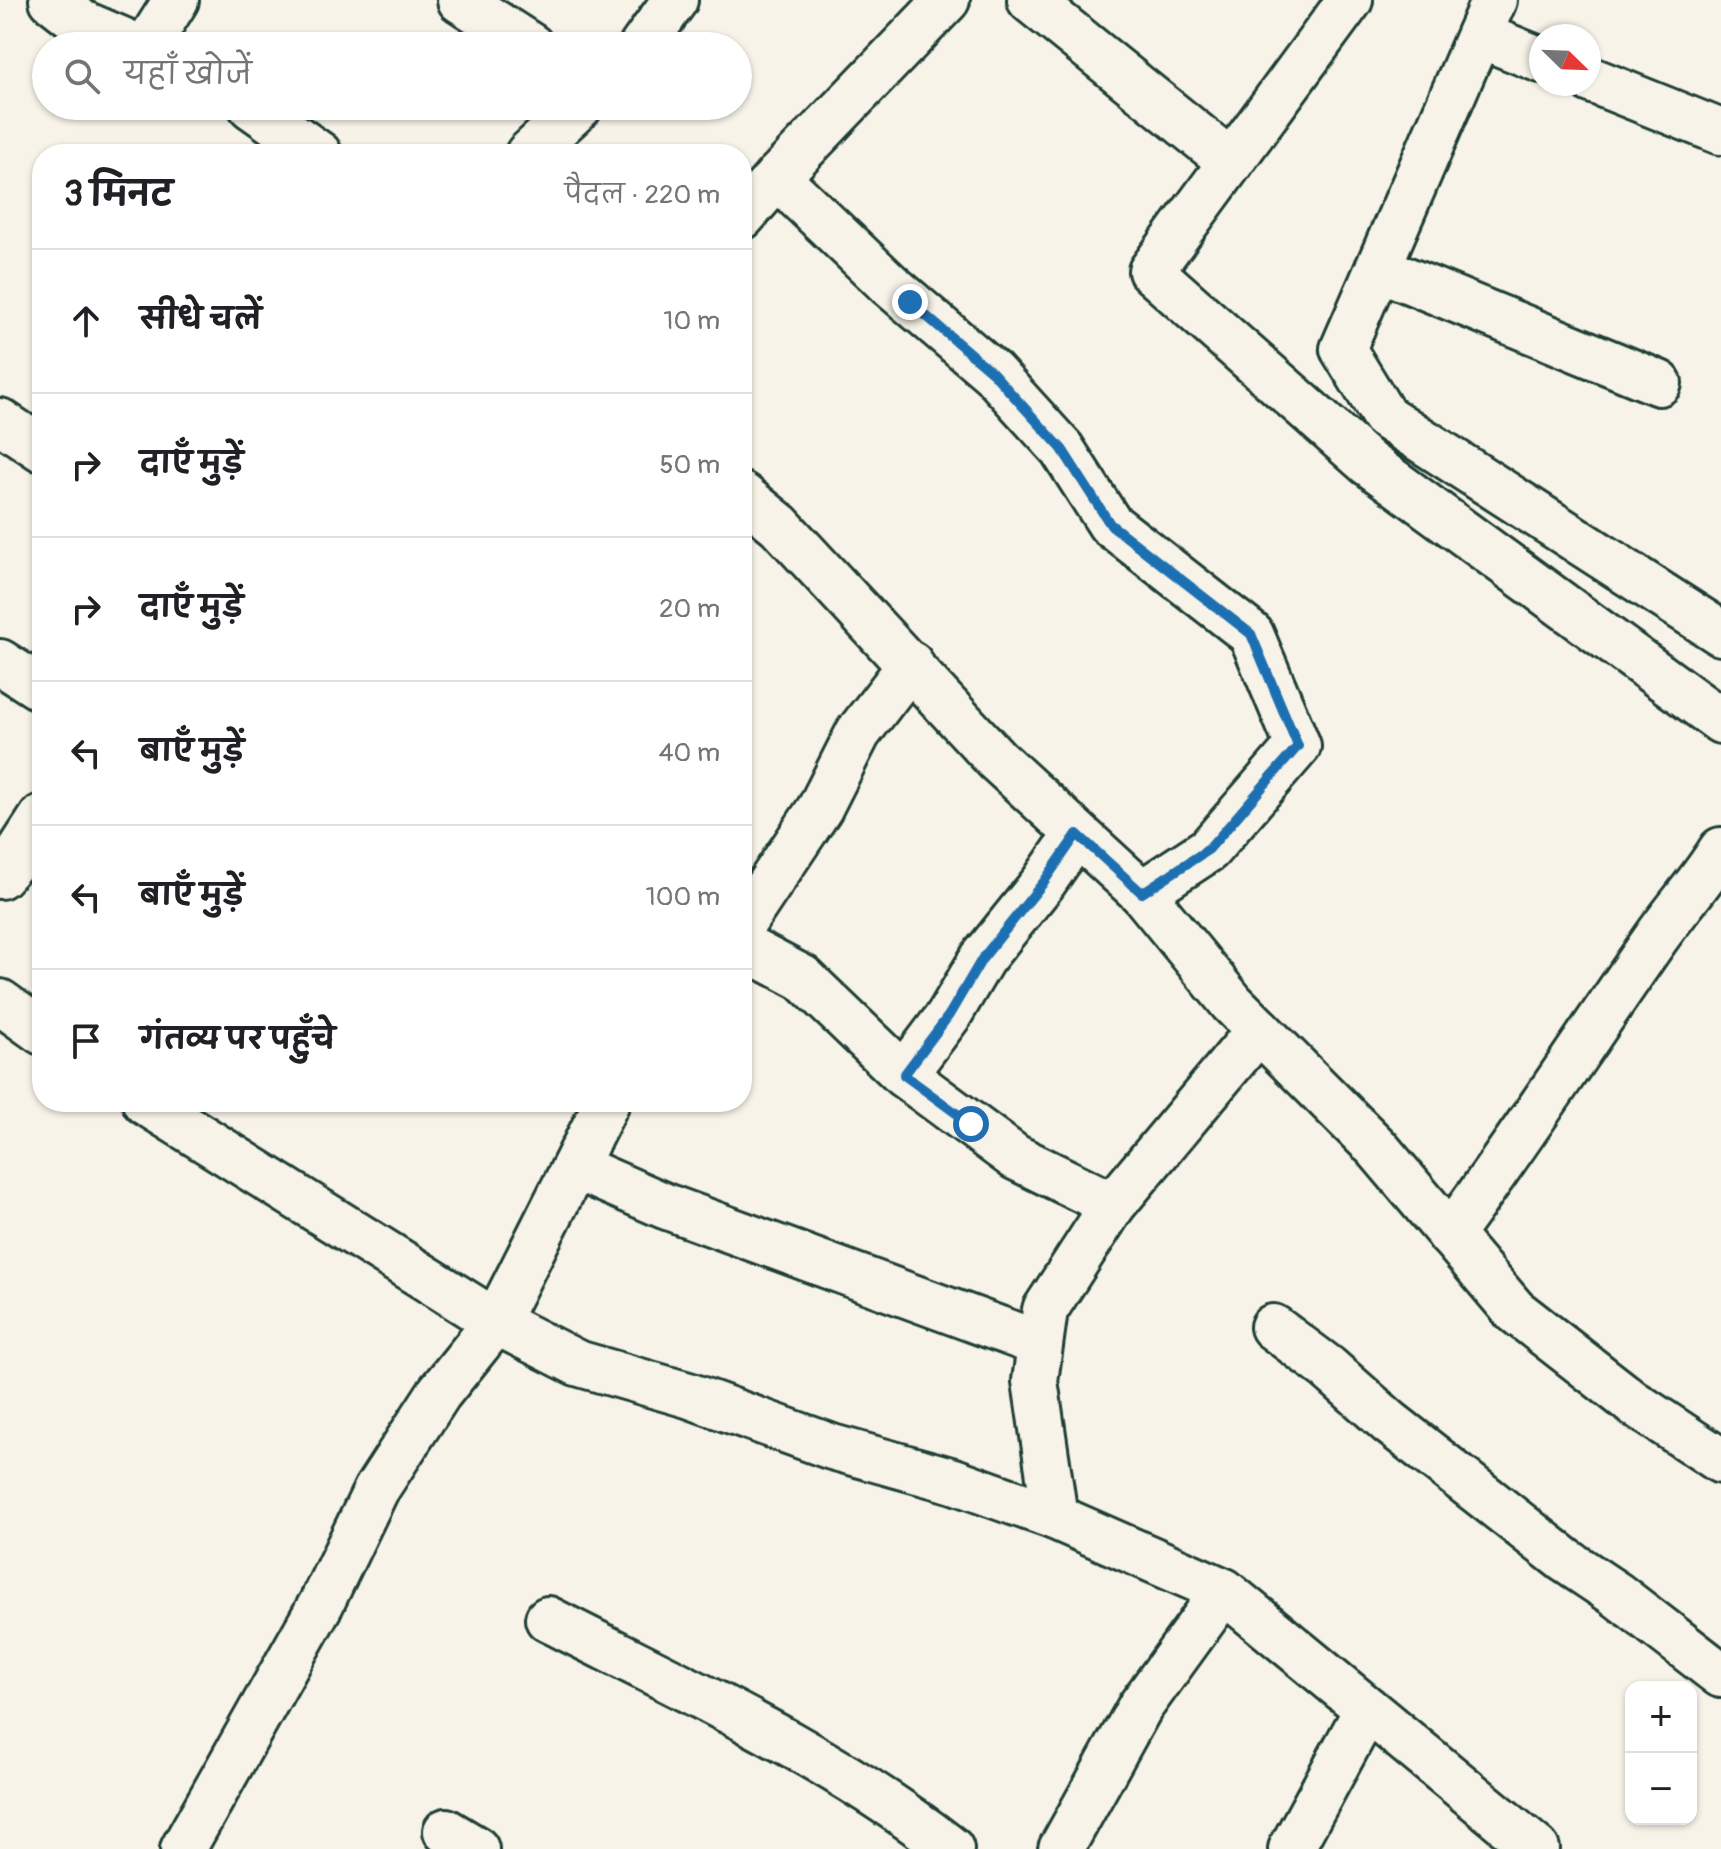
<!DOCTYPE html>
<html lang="hi">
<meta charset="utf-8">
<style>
:root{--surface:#fff;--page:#f6f6f6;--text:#202124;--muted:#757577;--line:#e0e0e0}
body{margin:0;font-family:Pangolin,"Playpen Sans Deva",sans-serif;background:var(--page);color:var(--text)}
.controls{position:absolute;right:24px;bottom:24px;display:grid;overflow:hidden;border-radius:16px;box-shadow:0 2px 6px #0004}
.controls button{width:72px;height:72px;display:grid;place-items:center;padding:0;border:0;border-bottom:2px solid var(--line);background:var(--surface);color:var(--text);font:40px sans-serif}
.compass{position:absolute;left:1529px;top:24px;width:72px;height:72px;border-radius:50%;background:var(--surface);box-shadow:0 2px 6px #0004;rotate:113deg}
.stop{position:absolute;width:24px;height:24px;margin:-18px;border:6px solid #1f6fb2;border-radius:50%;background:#fff}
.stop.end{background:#1f6fb2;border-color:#fff;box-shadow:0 2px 8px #0008}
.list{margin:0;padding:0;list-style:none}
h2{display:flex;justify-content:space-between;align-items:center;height:104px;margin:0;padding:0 32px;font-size:34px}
h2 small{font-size:26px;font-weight:400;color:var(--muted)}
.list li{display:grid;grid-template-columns:52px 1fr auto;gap:24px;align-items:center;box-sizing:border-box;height:144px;padding:0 32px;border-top:2px solid var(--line)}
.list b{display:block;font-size:30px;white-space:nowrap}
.list em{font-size:26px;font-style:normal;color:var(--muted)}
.icon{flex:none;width:44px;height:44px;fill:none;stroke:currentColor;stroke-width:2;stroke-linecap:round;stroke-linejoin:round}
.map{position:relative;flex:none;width:1721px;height:1849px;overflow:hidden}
.search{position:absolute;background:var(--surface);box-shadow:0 2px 6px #0004;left:32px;top:32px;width:720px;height:88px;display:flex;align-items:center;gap:20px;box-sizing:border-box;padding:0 28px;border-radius:44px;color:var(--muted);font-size:30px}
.panel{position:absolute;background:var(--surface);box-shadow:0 2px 6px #0004;left:32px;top:144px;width:720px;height:968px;border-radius:32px}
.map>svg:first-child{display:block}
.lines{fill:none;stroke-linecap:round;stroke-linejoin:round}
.minor-casing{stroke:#1f3d34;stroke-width:50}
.minor{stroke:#f7f3e8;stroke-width:44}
.route{stroke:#1f6fb2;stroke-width:10}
</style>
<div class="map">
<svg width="1721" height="1849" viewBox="0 0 1721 1849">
<rect width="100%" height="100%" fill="#f7f3e8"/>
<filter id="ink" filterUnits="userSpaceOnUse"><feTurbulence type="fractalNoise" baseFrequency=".0125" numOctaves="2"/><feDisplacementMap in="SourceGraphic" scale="16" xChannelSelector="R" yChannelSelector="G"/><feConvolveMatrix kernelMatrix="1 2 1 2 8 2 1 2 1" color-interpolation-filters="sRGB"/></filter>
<g filter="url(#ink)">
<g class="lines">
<defs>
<g id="minor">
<polyline points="52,0 80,22 136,46"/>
<polyline points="460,0 531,46"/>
<polyline points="947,0 777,177 889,284 993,373 1062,449 1110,524 1251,634 1298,746 1209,849 1142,893"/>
<polyline points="1030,0 1231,162"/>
<polyline points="1350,0 1151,271 1368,463 1721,721"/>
<polyline points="1494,0 1343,349 1384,416 1721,633"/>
<polyline points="1479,35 1541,60"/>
<polyline points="147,46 176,0"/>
<polyline points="642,46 675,0"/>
<polyline points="1589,79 1721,132"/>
<polyline points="251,106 319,154"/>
<polyline points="528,154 580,106"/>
<polyline points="742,217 777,177"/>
<polyline points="1378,268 1659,383"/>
<polyline points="0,421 42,449"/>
<polyline points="742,495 779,525 997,760 1142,893 1232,1003 1377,1148 1514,1310 1632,1402 1721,1461"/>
<polyline points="0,662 42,689"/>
<polyline points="0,876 12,863 42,817"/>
<polyline points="742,925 820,808 858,733 911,664"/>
<polyline points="742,946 803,978 904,1075 1015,1157 1113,1205"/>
<polyline points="0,1002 42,1032"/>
<polyline points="904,1075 949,1015 982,959 1043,883 1077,834"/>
<polyline points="145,1102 496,1322 577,1363 688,1395 832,1447 954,1481 1055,1517"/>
<polyline points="576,1167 665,1206 1040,1344"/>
<path d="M 1450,1235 C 1522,1138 1587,1037 1656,938 C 1677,908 1702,881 1721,850"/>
<polyline points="1273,1327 1328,1368 1389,1422 1565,1560 1616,1594 1721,1675"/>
<polyline points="1224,1591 1055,1517 1035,1381 1045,1310 1113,1205 1259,1030"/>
<path d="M 548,1619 C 685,1689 829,1754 951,1849"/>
<polyline points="446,1831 476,1849"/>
<polyline points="183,1849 321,1604 376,1490 439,1393 496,1322 607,1102"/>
<polyline points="1061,1849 1140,1707 1224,1591 1537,1849"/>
<polyline points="1291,1849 1367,1709"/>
</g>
</defs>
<use href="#minor" class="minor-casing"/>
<use href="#minor" class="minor"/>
</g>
</g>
<g class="lines" filter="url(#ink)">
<polyline class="route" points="910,302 993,373 1010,392 1062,449 1110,524 1251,634 1298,746 1209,849 1142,893 1077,834 1043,883 982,959 949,1015 904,1075 971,1124"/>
</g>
</svg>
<div class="controls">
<button>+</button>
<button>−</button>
</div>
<svg class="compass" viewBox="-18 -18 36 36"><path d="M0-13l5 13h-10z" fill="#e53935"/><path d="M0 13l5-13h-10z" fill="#757577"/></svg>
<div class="stop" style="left:971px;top:1124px"></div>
<div class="stop end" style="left:910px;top:302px"></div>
<div class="search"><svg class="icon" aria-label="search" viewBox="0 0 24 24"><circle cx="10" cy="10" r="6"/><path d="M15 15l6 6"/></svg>यहाँ खोजें</div>
<section class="panel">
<h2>3 मिनट<small>पैदल · 220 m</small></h2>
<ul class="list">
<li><svg class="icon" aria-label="ahead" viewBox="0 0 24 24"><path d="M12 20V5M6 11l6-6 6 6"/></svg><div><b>सीधे चलें</b></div><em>10 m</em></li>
<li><svg class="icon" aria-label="right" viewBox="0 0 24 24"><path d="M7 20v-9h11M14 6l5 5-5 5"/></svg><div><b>दाएँ मुड़ें</b></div><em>50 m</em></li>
<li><svg class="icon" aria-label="right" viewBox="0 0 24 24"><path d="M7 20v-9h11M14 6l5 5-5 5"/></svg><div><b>दाएँ मुड़ें</b></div><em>20 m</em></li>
<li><svg class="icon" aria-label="left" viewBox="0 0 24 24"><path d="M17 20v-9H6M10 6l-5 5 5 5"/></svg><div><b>बाएँ मुड़ें</b></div><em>40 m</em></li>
<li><svg class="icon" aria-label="left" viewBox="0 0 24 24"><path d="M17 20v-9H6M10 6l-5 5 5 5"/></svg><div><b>बाएँ मुड़ें</b></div><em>100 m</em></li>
<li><svg class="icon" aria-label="arrive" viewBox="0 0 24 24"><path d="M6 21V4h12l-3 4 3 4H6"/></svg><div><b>गंतव्य पर पहुँचे</b></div></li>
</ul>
</section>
</div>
